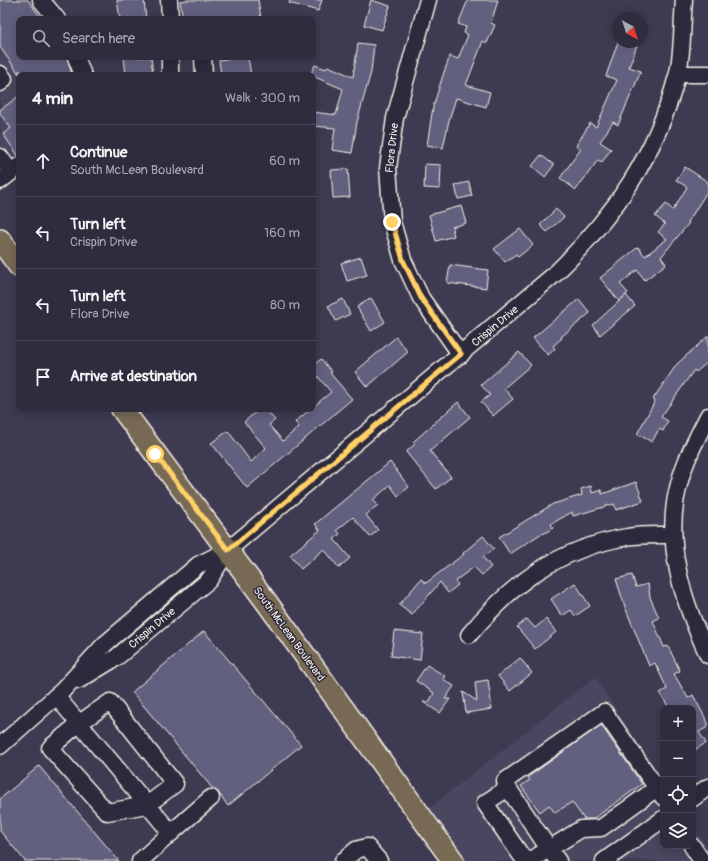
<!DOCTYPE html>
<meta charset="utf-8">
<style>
:root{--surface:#2e2c3d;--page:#3a3848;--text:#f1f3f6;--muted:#a7a7b0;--line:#494857}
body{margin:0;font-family:Pangolin,sans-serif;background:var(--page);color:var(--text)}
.controls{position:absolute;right:12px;bottom:12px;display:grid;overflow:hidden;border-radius:8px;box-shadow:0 2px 10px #0003}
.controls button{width:36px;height:36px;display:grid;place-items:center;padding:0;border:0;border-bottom:1px solid var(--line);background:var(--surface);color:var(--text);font:20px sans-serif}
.compass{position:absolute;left:612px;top:12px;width:36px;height:36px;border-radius:50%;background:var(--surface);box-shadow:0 2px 10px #0003;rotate:141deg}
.stop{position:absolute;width:12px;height:12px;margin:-9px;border:3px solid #ffd166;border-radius:50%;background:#fff}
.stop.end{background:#ffd166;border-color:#fff;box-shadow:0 1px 4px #0008}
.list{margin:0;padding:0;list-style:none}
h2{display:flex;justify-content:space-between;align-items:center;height:52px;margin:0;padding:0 16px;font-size:17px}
h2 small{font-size:13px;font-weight:400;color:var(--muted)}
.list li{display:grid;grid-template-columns:26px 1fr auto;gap:12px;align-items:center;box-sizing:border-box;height:72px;padding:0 16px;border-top:1px solid var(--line)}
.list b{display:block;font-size:15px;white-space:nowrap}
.list p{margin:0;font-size:13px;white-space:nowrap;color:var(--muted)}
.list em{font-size:13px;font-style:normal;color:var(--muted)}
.icon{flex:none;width:22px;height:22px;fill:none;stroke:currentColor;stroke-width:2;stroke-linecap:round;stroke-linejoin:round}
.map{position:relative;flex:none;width:708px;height:861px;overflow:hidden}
.search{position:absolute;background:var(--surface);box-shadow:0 2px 10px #0003;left:16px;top:16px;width:300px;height:44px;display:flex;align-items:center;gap:10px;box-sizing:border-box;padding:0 14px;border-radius:8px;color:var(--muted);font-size:15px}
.panel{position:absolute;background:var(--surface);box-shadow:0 2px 10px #0003;left:16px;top:72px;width:300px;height:340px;border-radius:8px}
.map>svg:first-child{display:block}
.built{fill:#49465f}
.building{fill:#62617f;stroke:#f4f1e8}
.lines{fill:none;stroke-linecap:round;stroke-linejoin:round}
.minor-casing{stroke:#f4f1e8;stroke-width:19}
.major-casing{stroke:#f4f1e8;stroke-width:24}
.minor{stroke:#2f2a3d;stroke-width:16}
.major{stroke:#786954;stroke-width:21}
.route{stroke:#ffd166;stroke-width:5}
.labels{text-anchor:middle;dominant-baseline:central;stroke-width:3;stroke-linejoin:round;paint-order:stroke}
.street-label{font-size:11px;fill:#f4f1e8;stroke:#2f2a3d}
</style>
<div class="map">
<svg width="708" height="861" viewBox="0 0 708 861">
<rect width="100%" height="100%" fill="#3e3a51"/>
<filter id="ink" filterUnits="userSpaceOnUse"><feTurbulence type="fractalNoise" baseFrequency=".025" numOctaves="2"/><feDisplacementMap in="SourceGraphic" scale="8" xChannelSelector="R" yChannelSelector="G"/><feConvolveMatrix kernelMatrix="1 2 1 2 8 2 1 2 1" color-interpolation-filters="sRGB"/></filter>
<g filter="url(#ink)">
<g class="built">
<polygon points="0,0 54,0 68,19 19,19 19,57 86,57 90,75 19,75 19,176 0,190"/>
<polygon points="595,677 663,781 663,846 693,846 693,826 708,849 708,861 457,861 423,813"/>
</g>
<g class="building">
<polygon points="0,0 28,0 42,19 19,19 19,57 67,57 72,75 23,75 19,70 19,74 0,47"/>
<polygon points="117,0 144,0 146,19 120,19"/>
<polygon points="187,0 258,0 261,18 183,19 180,1"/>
<polygon points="290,0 322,0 318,11 289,3"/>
<polygon points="371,0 390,6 382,30 364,25"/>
<polygon points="468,0 498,0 491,23 495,25 487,43 483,41 466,85 490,92 486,107 456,98 449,120 443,148 427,145 433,107 444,72 450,56 458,59 468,35 464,33 466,27 458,24"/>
<polygon points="618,42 638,42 629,67 641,71 618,125 613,122 600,142 611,149 602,162 598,160 576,190 560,178 581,149 576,146 590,123 596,127 617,80 606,76"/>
<polygon points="358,43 374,45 371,72 357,122 352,153 332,150 335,128 313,126 313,112 336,115 343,89 310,75 315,65 326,69 328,66 353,77"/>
<polygon points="124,57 151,57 153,75 126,75"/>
<polygon points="241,57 248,57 251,75 221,75 219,60"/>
<polygon points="19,96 19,157 3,134 11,128 0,114 0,110"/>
<polygon points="541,155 554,165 545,177 532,166"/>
<polygon points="425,164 441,165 440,189 424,188"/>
<polygon points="685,167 708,182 708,190 688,222 689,223 661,257 666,264 645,280 637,270 620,284 628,293 619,301 600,278 638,247 645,256 667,239 658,232 665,224 655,216 666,204 673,210 687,187 676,180"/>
<polygon points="348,169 350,197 333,198 331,170"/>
<polygon points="469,182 472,196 458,199 455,185"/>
<polygon points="461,206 466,223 452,227 454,236 436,241 429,215"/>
<polygon points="556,209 564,217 547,232 540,225"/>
<polygon points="520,229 533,245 518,257 516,254 505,262 494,249"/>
<polygon points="361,257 367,275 347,281 341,263"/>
<polygon points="450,265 488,270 486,288 447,283"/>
<polygon points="626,295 635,306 600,335 593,325"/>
<polygon points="371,298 385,322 371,331 357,307"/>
<polygon points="343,299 350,314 336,321 328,306"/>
<polygon points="579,299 590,313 561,337 562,338 553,346 555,349 548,355 533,338"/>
<polygon points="708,336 708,362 696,372 694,370 661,417 668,421 663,431 659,429 652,442 637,434 655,401 653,399 677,364"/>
<polygon points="396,337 408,352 367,387 355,372"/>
<polygon points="519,352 531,365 504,388 513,399 493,416 481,402 490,395 481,385"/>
<polygon points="321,359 332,372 330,373 352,399 247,488 211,443 228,431 251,462 266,448 244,422 259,409 265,409 275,420 269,425 283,441 299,427 295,422 331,392 313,371 313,366"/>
<polygon points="458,402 470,417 430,451 451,477 436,489 406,452 415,444 413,442"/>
<polygon points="390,462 409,487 398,496 390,485 373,500 378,505 366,515 378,530 370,537 353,517 337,530 340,534 334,539 350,558 339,568 324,549 301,569 290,555 320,530 315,524"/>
<polygon points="636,482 643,501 616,510 614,504 573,516 572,512 551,524 553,528 543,534 542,533 510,554 499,537 553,504 582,495 581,489 591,486 592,493 601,490 602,494"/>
<polygon points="483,536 494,549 483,557 491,567 482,575 474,567 455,581 458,585 448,593 440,582 412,615 399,605 421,579 426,583 464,554 463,553"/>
<polygon points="632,575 636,587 648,584 650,597 659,618 653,621 664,647 668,646 680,671 674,674 688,698 693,695 708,723 708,727 699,732 706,743 693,751 693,708 669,708 660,693 667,689 655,663 649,666 625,607 616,579"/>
<polygon points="575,583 590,606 575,616 571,610 562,616 551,599"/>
<polygon points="527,619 535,628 546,619 556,632 535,649 517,627"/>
<polygon points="204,631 301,745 228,806 218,792 213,789 132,692"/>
<polygon points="394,631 423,634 420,660 391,656"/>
<polygon points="520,658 532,673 510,691 498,676"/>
<polygon points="427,665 445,676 443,679 454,686 445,699 450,699 440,713 423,702 429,702 434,693 416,681"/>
<polygon points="488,680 492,709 466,713 463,692 477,701 475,682"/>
<polygon points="601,725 642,784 593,819 584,819 572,802 555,813 549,805 540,812 521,786 530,780 528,777"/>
<polygon points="39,766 119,861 25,861 0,831 0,799"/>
</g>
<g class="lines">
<defs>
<g id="minor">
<polyline points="41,0 57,19"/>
<polyline points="169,0 170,19"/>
<polyline points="428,0 395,118 388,168 392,222 403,260 421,298 461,355"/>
<polyline points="76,57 83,75"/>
<polyline points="170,57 170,75"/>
<polyline points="203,57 204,75"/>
<polyline points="0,74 4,79 0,83"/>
<polyline points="678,74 708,74"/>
<polyline points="0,157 11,172"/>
<polyline points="0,181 19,166"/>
<path d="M 708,416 C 697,438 685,460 679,484 C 663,542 683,602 708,655"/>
<path d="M 469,635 C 513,582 558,549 627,537 C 642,534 658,535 673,535"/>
<polyline points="79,680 117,657 209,580 228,550"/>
<polyline points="56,696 171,833 140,861"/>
<polygon points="110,702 175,784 147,805 107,812 50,748 78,724"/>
<path d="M 0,746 L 63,690 L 105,644 L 198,565 L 228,550 L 555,274 C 613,217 656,156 677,76 C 683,56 682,22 684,0"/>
<polyline points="508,788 549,849 581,829 601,828 657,788"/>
<polyline points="693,798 708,787"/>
<polyline points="171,833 211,798"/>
<polyline points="692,846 702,861"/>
<polyline points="343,861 356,850 367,847 379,861"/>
<polyline points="525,861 485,803 508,788 505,781 604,712 663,797"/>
<polyline points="529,861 549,849 558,861"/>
<polyline points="604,861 663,819"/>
</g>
<g id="major">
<polyline points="0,240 19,266"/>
<polyline points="122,409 265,600 453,861"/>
</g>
</defs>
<use href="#minor" class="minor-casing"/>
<use href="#major" class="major-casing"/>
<use href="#minor" class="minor"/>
<use href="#major" class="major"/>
</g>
</g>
<g class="lines" filter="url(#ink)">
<polyline class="route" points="155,454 228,550 461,354 421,298 403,260 392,222"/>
</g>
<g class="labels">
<g class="street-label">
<text transform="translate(392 148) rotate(-84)">Flora Drive</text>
<text transform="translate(495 326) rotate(-40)">Crispin Drive</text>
<text transform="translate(152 628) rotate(-40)">Crispin Drive</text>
<text transform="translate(289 634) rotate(54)">South McLean Boulevard</text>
</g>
</g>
</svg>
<div class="controls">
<button>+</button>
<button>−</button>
<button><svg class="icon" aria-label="locate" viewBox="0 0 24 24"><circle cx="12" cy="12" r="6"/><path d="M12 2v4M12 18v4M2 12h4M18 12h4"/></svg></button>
<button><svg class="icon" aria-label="layers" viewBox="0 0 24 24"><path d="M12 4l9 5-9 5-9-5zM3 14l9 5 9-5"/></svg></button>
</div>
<svg class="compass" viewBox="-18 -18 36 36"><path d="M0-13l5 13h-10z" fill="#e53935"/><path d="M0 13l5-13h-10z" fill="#a7a7b0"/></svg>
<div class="stop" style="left:155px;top:454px"></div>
<div class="stop end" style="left:392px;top:222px"></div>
<div class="search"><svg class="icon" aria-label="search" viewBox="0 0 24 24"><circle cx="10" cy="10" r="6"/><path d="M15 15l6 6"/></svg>Search here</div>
<section class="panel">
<h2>4 min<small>Walk · 300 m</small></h2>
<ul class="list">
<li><svg class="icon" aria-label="ahead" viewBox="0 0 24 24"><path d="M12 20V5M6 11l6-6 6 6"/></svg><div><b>Continue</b><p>South McLean Boulevard</p></div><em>60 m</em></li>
<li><svg class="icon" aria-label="left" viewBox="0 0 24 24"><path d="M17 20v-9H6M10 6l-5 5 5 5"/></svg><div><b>Turn left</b><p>Crispin Drive</p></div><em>160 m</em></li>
<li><svg class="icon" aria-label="left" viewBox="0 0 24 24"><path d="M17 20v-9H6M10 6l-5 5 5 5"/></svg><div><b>Turn left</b><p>Flora Drive</p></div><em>80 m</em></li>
<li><svg class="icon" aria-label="arrive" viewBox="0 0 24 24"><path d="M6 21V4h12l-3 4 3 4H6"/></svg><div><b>Arrive at destination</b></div></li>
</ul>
</section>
</div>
